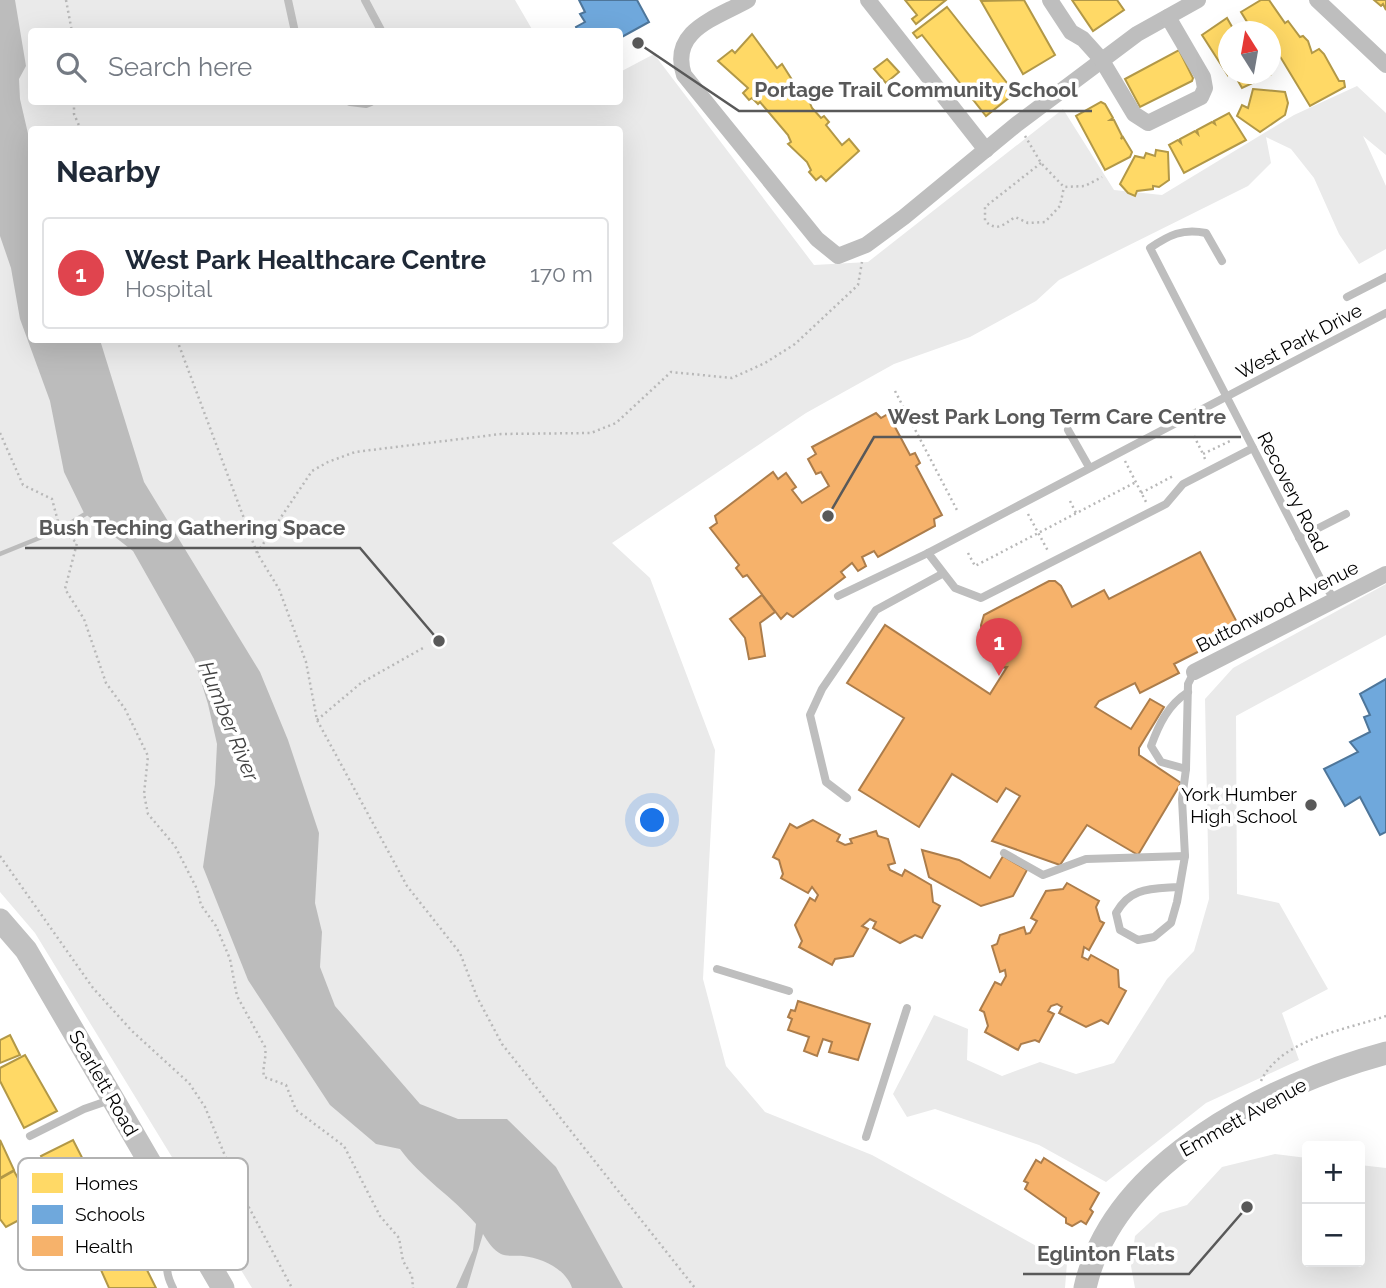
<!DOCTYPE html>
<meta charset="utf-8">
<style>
:root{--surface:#fff;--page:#f6f6f7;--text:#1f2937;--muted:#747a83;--line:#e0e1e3;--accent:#2563eb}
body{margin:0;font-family:Raleway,sans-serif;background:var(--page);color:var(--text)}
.controls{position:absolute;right:21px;bottom:21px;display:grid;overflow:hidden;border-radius:7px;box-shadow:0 7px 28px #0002}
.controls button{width:63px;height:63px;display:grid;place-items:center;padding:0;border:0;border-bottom:2px solid var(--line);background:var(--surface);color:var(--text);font:35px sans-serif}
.compass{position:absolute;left:1218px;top:21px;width:63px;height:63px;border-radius:50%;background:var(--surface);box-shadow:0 7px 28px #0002;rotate:349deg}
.you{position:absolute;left:653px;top:821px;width:24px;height:24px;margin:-18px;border:5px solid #fff;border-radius:50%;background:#1a73e8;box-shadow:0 0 0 10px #1a73e833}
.badge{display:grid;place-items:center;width:46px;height:46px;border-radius:50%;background:var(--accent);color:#fff;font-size:23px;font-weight:700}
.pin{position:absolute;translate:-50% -58px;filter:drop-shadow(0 2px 4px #0008)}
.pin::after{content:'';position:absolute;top:37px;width:24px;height:21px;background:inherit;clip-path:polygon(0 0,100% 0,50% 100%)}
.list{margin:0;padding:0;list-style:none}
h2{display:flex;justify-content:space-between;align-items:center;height:91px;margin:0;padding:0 28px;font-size:30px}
h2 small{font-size:23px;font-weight:400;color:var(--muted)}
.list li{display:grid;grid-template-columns:46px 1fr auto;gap:21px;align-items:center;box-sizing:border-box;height:112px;margin:0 14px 14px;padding:0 14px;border:2px solid var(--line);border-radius:7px}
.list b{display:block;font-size:26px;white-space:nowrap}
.list p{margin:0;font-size:23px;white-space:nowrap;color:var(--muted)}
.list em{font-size:23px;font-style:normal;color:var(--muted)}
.icon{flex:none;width:38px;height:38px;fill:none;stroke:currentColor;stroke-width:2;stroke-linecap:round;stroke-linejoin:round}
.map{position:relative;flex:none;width:1386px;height:1288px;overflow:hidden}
.search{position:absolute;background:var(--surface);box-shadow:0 7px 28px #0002;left:28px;top:28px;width:595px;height:77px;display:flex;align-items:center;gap:18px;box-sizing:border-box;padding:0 24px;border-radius:7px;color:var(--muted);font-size:26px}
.panel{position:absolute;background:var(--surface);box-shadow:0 7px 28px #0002;left:28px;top:126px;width:595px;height:217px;border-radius:7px}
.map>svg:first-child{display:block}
.green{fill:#eaeaea;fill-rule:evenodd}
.water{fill:#bcbcbc}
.homes{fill:#ffd966;stroke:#b29847;stroke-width:2}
.schools{fill:#6fa8dc;stroke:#4e769a;stroke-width:2}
.health{fill:#f6b26b;stroke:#ac7d4b;stroke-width:2}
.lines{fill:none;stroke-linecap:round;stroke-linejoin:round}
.stream{stroke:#bcbcbc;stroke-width:4.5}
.path{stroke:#b8b8b8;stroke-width:2.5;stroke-dasharray:2 3.5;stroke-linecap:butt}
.lane{stroke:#bebebe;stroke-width:8}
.street{stroke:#bebebe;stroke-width:16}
.secondary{stroke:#c1c1c1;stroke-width:23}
.poi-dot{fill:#595959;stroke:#fff;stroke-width:2.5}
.labels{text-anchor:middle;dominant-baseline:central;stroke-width:7;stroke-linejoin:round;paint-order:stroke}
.street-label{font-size:19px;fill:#000;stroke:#fff}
.poi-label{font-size:19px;fill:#000;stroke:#fff;text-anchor:end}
.water-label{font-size:21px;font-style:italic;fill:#404040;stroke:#fff}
.key{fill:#fff;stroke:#b2b2b2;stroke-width:2}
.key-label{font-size:19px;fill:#000}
.leader{fill:none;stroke:#595959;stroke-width:2.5}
.callout-dot{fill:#595959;stroke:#fff;stroke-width:2.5}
.callout-label{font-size:21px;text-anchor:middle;font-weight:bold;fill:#595959;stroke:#fff;stroke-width:7;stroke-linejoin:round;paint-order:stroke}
</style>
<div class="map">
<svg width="1386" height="1288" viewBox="0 0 1386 1288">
<rect width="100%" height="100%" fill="#fff"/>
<g class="green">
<path d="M 0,0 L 515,0 L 533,31 L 32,32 L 32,102 L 620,102 L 620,72 L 654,54 L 814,265 L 868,262 L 1063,109 L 1114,190 L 1162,195 L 1294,115 L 1357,86 L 1386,113 L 1386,155 L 1363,136 L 1386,186 L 1386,249 L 1359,264 L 1339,234 L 1314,178 L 1291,149 L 1266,137 L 1271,163 L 1248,186 L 1059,280 L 1036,301 L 970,337 L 894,364 L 806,413 L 612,543 L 650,578 L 715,750 L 703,979 L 726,1066 L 765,1112 L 872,1155 L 1067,1263 L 1065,1288 L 252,1288 L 35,933 L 0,892 ZM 32,130 L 620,130 L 620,340 L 32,340 Z"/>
<polygon points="1386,584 1386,635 1236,716 1237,894 1279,903 1328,989 1282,1013 1299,1060 1206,1103 1106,1182 1039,1145 935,1109 907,1117 893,1094 934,1015 968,1029 967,1060 1002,1076 1040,1062 1076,1074 1114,1063 1167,979 1194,951 1209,899 1205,699 1233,668"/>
<polygon points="1275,1154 1307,1158 1307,1262 1360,1262 1360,1165 1386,1168 1386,1288 1135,1288 1131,1266 1135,1236 1160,1213 1187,1205 1222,1167"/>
</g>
<path class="water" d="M 0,0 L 15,0 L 26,66 L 19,79 L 20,99 L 32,151 L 32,340 L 100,340 L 144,482 L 260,672 L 288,740 L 319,833 L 315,903 L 322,932 L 320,967 L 335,1006 L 420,1104 L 458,1119 L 507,1119 L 556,1167 L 623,1288 L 572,1288 C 566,1269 542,1258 523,1256 C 517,1255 507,1257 501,1254 C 493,1250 488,1242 483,1234 L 467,1288 L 456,1288 L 473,1250 L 476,1224 C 452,1196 421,1178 400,1149 L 376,1144 L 330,1105 L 248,980 L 203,867 L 215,784 L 217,744 L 208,704 L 194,659 L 133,551 L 84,513 L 64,472 L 50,401 L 20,319 L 11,268 L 0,236 Z"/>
<g class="homes">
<polygon points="905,0 946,0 916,24 912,19 917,15"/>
<polygon points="1024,0 1055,55 1023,74 981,1"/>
<polygon points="1072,0 1117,0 1124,10 1093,31"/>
<polygon points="1261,0 1269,0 1285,23 1288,21 1300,37 1303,36 1308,41 1312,53 1319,49 1324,54 1339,81 1344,81 1345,87 1310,106 1281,58 1275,51 1270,51 1270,32 1252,30 1241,12"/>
<polygon points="1374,0 1386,0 1386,10 1383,4 1381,6"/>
<polygon points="947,7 1015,93 986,116 922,35 917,38 913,33"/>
<polygon points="1227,18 1235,32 1228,32 1227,74 1202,35"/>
<polygon points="752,34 777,68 782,64 796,86 804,87 814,99 810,103 812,108 821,118 824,116 829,122 826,125 842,145 849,139 859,151 826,181 821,176 816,180 809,172 811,170 807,162 788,144 791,142 788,135 760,102 758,104 752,98 749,100 743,93 748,88 718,61 732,50 735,53"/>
<polygon points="1179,50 1193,78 1192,81 1140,107 1125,79"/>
<polygon points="887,59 899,72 886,83 874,69"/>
<polygon points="1234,74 1269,74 1270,75 1242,88"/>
<polygon points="1253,89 1285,92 1288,103 1285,115 1260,132 1237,116 1242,105 1248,108"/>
<polygon points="1101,102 1105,104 1113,118 1110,120 1114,120 1122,136 1121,139 1123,137 1132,152 1130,157 1105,170 1076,116"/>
<polygon points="1229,113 1246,140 1184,173 1169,145 1178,140 1181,143 1180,139 1195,131 1198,134 1197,130 1212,122 1215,124 1214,121"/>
<polygon points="1156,150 1168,152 1169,180 1159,187 1153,186 1153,189 1137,191 1135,196 1128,193 1120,184 1135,156 1144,158 1146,153 1155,156"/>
<polygon points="10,1035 20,1055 0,1063 0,1040"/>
<polygon points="25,1055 57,1111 24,1128 0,1081 0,1068"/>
<polygon points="0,1140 14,1170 0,1178"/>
<polygon points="73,1140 94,1181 61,1197 41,1156"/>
<polygon points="14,1171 36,1211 6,1227 0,1219 0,1179"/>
<polygon points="128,1241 135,1254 138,1252 156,1288 109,1288 97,1261"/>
</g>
<g class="schools">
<polygon points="579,0 637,0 649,22 620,38 620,32 578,32 576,27 585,22 580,14 585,12"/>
<polygon points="1386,679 1386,832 1380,835 1360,797 1345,806 1324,769 1358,752 1350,742 1370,732 1364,717 1370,715 1360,694"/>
</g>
<g class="health">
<polygon points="876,413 881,418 888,414 910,455 915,453 920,463 916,466 942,515 934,519 935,526 878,557 874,551 862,557 866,566 858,571 852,563 841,572 845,577 793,617 787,613 781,619 747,575 743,577 736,568 739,565 710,528 717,523 715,516 773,472 778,479 786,473 796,487 792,490 802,503 829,486 821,472 816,474 808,459 816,454 812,447"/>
<polygon points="1200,552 1241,630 1174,664 1179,673 1140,693 1135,683 1099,701 1095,707 1131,729 1150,699 1164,707 1139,748 1139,755 1181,783 1138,855 1087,825 1060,865 992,841 1020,796 1006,788 997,802 952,774 919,827 859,790 904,718 847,683 885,625 990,694 1007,667 1000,668 983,653 981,625 984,615 1049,581 1055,581 1061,586 1072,607 1104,590 1109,599"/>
<polygon points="762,595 775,612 760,623 765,656 749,659 745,638 730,619"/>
<polygon points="813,820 840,835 837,841 845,845 852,843 850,839 876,831 878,836 888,839 895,863 888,865 890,870 902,876 905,870 931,885 933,902 940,906 922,938 915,935 900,943 873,928 876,922 870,919 862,926 868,929 853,956 835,959 832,965 799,947 802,941 795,925 810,898 815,901 818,895 812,887 808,893 781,878 783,874 779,860 773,857 790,824 797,828"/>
<polygon points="922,850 959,860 990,878 1003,856 1027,870 1013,896 981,906 929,877"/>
<polygon points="1067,883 1099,901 1096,907 1100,921 1104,923 1089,950 1084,947 1082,957 1088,960 1091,955 1118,970 1119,987 1126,991 1108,1024 1101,1020 1086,1027 1059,1013 1062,1007 1057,1004 1051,1006 1048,1011 1054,1014 1039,1042 1035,1040 1021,1044 1018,1050 985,1032 988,1026 984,1012 980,1010 995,982 1001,985 1006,976 1005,970 1000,972 992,946 997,944 1000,935 1024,927 1026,934 1030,933 1037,921 1031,918 1046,891 1063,889"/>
<polygon points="798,1001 870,1024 858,1060 829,1052 832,1042 823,1039 817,1056 804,1051 809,1037 788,1030 792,1019 788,1017 791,1010 795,1011"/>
<polygon points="1044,1158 1099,1193 1090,1209 1093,1212 1086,1224 1081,1221 1072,1226 1066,1223 1066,1218 1025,1189 1028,1183 1024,1181 1036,1160 1041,1163"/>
</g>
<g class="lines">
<polyline class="stream" points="0,554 59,530 87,513"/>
<g class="path">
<polyline points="66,0 72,32"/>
<polyline points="74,102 74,114 81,130"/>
<polyline points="1025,136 1041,163 1064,187 1085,186 1102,177"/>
<path d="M 1041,163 L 985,207 L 985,221 C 997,232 1003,225 1015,217 L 1028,223 L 1045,222 L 1060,206 L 1064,187"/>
<polyline points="177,340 257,553 279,589 306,662 317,720 407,886 460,953 477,997 502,1044 695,1288"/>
<polyline points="895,391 958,512"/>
<path d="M 0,433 L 23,485 L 52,499 L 60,529 L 77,543 L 65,589 L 84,619 L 106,683 L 125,709 L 148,756 L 144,794 L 148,814 L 175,846 L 197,889 L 201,905 L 216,926 L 230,959 L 237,996 L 265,1047 C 267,1058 262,1066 264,1077 L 286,1085 L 296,1110 L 344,1146 L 380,1216 L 399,1238 L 403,1261 L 412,1276 L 413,1288"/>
<polyline points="1194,436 1203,454"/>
<polyline points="1205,459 1203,454 1230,441"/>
<polyline points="1125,461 1146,502"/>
<polyline points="1141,493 1175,475"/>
<polyline points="1070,501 1076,513"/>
<polyline points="1028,514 1048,551"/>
<polyline points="257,553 312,471 328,462 355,452 501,434 591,433 616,423 671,372 732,378 765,363 795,344 858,285 862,262"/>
<polyline points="968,553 975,566 1136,482"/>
<polyline points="317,720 361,683 423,648"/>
<polyline points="0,856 93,988 132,1031 189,1083 205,1107 237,1185 292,1288"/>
<path d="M 1261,1081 C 1281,1039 1345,1030 1386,1016"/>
</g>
<g class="lane">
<polyline points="288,0 295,32"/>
<polyline points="365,0 382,32"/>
<polyline points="350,102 366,104 371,102"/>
<path d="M 1222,261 L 1206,233 C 1183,228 1169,235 1150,248 L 1321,580 L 1335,600"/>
<polyline points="1347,297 1386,277"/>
<polyline points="1068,430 1089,467"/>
<polyline points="1299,538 1346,514"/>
<polyline points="928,553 955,588 981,598 1166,504 1183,484 1253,448"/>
<polyline points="838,596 928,553 1386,313"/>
<path d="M 1186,769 L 1161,762 L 1151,746 C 1159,724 1168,705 1188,692"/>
<polyline points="847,798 826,782 810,715 822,689 876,610 942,574"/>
<polyline points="1004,853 1043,875 1086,859 1185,856"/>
<path d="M 1178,887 C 1151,889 1130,887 1116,913 L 1120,930 L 1138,940 L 1154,937 L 1171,923 L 1177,902 L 1185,856 L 1182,799 L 1186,769 L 1188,684 L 1194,672"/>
<polyline points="717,969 789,991"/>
<polyline points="30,1136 84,1109 110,1100"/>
<polyline points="866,1137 907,1008"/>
<path d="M 173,1288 C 159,1261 172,1253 187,1231"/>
</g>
<g class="street">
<path d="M 748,0 C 717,18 669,30 684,75 L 817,239 L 838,256 L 866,245 L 904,217 L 1017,124 L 1137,34 L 1198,0"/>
<polyline points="868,0 986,150"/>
<polyline points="1050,0 1071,32 1083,39 1101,59 1134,114 1148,123 1201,97 1205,88 1203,77 1168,17"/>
<polyline points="1317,0 1386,65"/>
<polyline points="1194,672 1386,574"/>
</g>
<g class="secondary">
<polyline points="0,920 26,950 223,1288"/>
<path d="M 1085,1288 C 1113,1161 1272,1084 1386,1053"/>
</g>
</g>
<circle class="poi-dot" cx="1311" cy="805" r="7"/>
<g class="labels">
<g class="street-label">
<text transform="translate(1299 341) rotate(-28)">West Park Drive</text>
<text transform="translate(1293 492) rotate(63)">Recovery Road</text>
<text transform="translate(1277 606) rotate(-27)">Buttonwood Avenue</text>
<text transform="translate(104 1083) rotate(60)">Scarlett Road</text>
<text transform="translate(1243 1117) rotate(-29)">Emmett Avenue</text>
</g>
<g class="poi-label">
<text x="1297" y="794">York Humber<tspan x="1297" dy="22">High School</tspan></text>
</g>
<g class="water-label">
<text transform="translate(229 721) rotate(68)">Humber River</text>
</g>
</g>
<rect x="18" y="1158" width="230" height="112" rx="10" class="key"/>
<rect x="32" y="1173" width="31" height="20" fill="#ffd966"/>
<rect x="32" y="1205" width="31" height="19" fill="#6fa8dc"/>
<rect x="32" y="1236" width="31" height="20" fill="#f6b26b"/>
<g class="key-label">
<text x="75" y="1190">Homes</text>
<text x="75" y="1221">Schools</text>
<text x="75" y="1253">Health</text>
</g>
<path class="leader" d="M638 43L739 111H1092M828 516L874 437H1241M439 641L360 548H25M1247 1207L1189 1274H1023"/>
<g class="callout-dot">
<circle cx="638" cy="43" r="7"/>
<circle cx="828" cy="516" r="7"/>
<circle cx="439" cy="641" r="7"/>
<circle cx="1247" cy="1207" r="7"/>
</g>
<g class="callout-label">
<text x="916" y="97">Portage Trail Community School</text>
<text x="1057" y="424">West Park Long Term Care Centre</text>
<text x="192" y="535">Bush Teching Gathering Space</text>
<text x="1106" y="1261">Eglinton Flats</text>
</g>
</svg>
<div class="controls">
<button>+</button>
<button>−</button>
</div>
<svg class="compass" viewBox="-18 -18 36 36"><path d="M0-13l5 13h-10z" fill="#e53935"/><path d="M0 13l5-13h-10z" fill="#747a83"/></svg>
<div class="you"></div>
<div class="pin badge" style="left:999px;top:676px;background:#e0444e">1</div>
<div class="search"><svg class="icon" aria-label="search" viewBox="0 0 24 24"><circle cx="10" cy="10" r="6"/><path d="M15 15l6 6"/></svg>Search here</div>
<section class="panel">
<h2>Nearby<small></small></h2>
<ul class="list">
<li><span class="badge" style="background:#e0444e">1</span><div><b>West Park Healthcare Centre</b><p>Hospital</p></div><em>170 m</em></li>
</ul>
</section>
</div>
